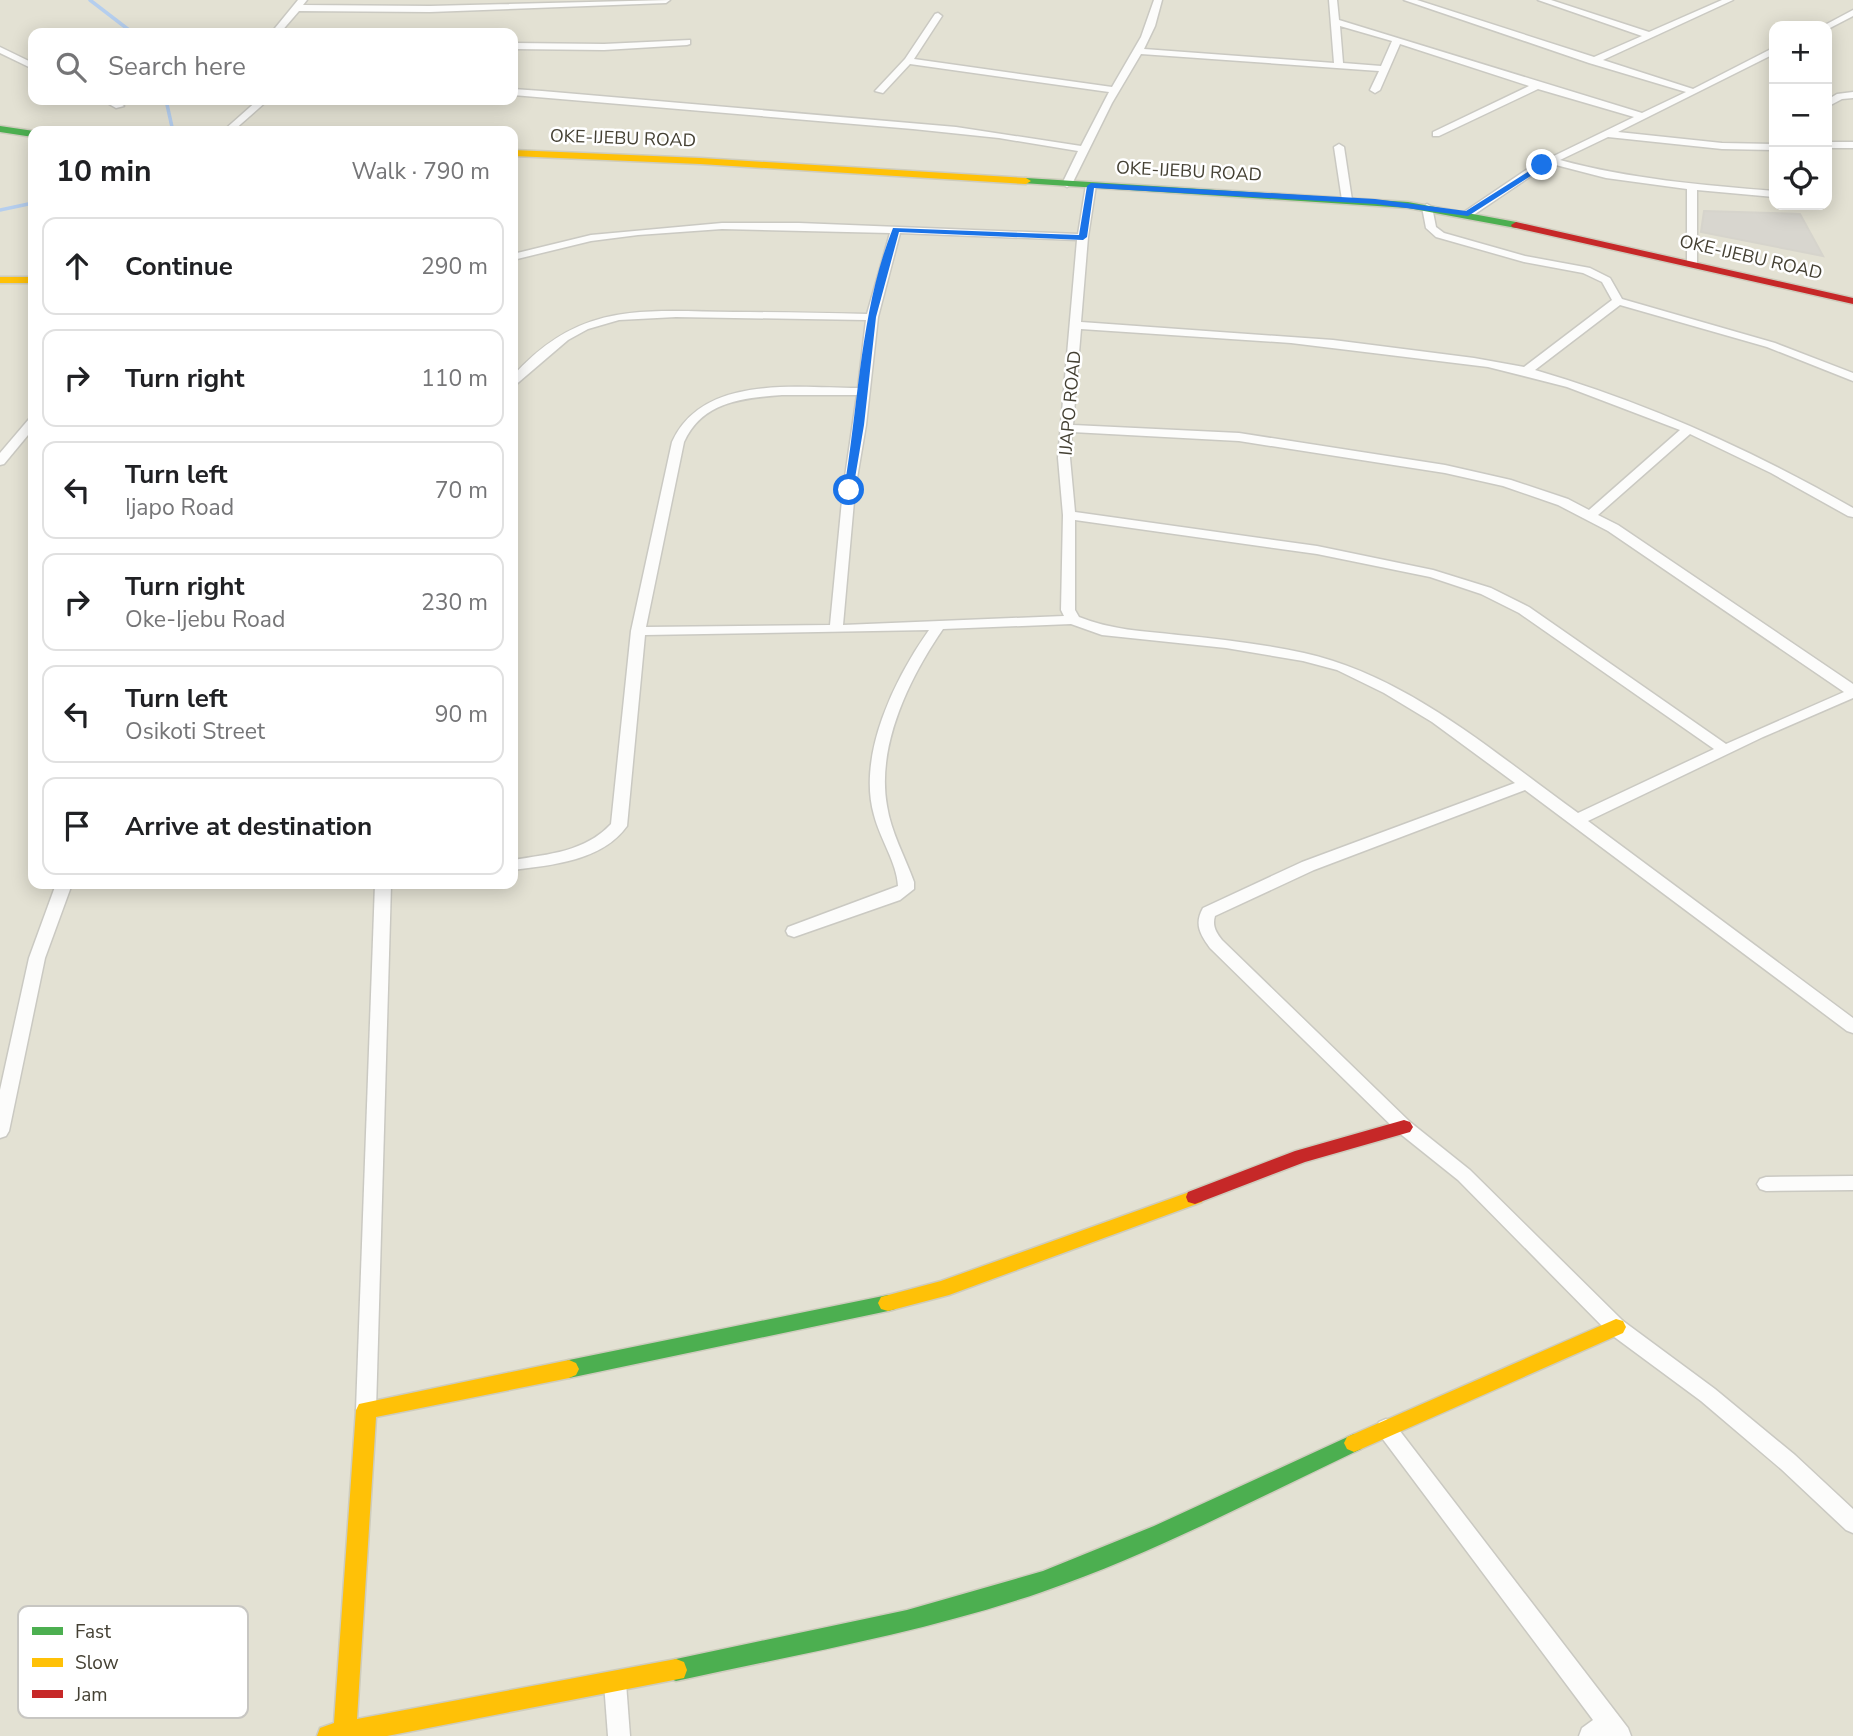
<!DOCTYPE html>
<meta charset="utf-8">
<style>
:root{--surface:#fff;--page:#f2f2f2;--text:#202124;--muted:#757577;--line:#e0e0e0}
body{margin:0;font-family:"Nunito Sans",sans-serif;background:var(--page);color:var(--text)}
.controls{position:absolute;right:21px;top:21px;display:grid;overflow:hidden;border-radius:14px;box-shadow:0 4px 18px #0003}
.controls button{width:63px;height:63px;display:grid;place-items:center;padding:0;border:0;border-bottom:2px solid var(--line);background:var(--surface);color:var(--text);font:35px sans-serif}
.stop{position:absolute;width:21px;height:21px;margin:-16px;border:5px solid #1a73e8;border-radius:50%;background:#fff}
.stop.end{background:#1a73e8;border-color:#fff;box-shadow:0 2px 7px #0008}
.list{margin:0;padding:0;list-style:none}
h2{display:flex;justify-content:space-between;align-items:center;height:91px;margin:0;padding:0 28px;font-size:30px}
h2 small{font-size:23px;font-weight:400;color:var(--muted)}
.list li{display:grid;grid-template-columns:46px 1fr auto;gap:21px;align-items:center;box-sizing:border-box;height:98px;margin:0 14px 14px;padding:0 14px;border:2px solid var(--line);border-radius:14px}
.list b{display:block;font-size:26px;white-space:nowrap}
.list p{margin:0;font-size:23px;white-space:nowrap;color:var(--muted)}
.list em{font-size:23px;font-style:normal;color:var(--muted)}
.icon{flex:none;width:38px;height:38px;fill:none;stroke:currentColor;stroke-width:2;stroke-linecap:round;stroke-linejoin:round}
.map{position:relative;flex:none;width:1853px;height:1736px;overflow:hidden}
.search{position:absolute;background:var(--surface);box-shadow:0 4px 18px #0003;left:28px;top:28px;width:490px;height:77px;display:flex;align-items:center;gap:18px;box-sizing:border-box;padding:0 24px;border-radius:14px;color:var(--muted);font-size:26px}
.panel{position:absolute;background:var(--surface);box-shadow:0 4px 18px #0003;left:28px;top:126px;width:490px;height:763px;border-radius:14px}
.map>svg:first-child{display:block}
.residential{fill:#e3e1d3;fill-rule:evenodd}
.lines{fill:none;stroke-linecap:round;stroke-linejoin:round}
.stream{stroke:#b5ceee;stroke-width:3.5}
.building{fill:#d8d6cf;stroke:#d6d4cc;stroke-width:2}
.street-casing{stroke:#cac9c2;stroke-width:3}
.fast-casing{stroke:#ceccbd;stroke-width:3}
.slow-casing{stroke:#ceccbd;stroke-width:3}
.jam-casing{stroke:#ceccbd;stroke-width:3}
.street{fill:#fcfcfb;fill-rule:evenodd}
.fast{fill:#4caf50;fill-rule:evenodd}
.slow{fill:#ffc107;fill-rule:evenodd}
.jam{fill:#c62828;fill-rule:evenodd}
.route{fill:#1a73e8}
.labels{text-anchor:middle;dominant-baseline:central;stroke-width:5;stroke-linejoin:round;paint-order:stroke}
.far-street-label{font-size:18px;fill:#444033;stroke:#fff}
.key{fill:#fff;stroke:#c7c6c2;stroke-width:2}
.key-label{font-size:19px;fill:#444033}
</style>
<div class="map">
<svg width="1853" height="1736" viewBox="0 0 1853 1736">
<rect width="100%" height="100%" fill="#eeede6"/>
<path class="residential" d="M 0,0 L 1853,0 L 1853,1736 L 0,1736 ZM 1774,26 L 1827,26 L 1827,205 L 1774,205 ZM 33,33 L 513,33 L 513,100 L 33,100 ZM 33,131 L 513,131 L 513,884 L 33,884 Z"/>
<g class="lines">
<g class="stream">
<polyline points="90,0 129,30 129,33"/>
<polyline points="166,100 172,127"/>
<polyline points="0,210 33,203"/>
</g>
</g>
<polygon class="building" points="1704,211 1800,214 1823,256 1701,232"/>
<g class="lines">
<defs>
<g id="street">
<polygon points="298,0 307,0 303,5 430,6 670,0 666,3 430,12 299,11 280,33 271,33"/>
<path d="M 1154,0 L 1162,0 L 1155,26 L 1144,49 L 1334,63 L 1329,0 L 1337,0 L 1339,20 L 1642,113 L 1686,92 L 1589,63 L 1404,0 L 1417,0 L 1594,57 L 1642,36 L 1538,0 L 1551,0 L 1649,32 L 1722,0 L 1733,0 L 1603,60 L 1693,89 L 1771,49 L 1774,48 L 1774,54 L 1618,132 L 1722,143 L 1774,144 L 1774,150 L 1722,149 L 1608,137 L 1560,160 C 1630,179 1702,185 1774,191 L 1774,197 L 1697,190 L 1697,264 L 1692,267 L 1687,264 L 1687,189 L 1606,178 L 1552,164 L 1537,172 L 1472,216 L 1464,216 L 1464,212 L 1529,168 L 1634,117 L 1538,89 L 1439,136 L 1433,136 L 1433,132 L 1529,86 L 1400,44 L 1380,90 L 1375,93 L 1370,90 L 1379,71 L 1141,54 L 1112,103 L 1072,184 L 1067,187 L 1062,184 L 1078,151 L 999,138 L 913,129 L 513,95 L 513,89 L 542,91 L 956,127 L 1081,146 L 1109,92 L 910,64 L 883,93 L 875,91 L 905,59 L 935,14 L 938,13 L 942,16 L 914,59 L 1112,87 L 1141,37 ZM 1340,26 L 1392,41 L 1381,66 L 1343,63 Z"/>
<polygon points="1853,10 1853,16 1830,28 1823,26"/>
<polygon points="690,40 690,44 687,45 604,50 513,49 513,43 604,44"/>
<polygon points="0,47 33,63 33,69 0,53"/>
<polygon points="1853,92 1853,98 1842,99 1827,107 1827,100 1837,94"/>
<polygon points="102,100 114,100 124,106 116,108"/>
<polygon points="258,100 268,100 233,131 223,131"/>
<rect x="1827" y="142" width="26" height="6"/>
<polygon points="1339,144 1344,147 1352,200 1347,203 1342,200 1334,147"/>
<path d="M 1091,182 L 1096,185 L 1088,237 L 1081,322 L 1333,340 L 1474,358 L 1524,367 L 1612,300 L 1602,282 L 1583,273 L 1524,262 L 1436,237 L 1426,228 L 1422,207 L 1427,204 L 1432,207 L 1436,227 L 1444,233 L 1525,256 L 1590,268 L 1610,278 L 1622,299 L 1775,343 L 1853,373 L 1853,381 L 1767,347 L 1620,305 L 1535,370 C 1647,403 1752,450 1853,508 L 1853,517 L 1848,516 L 1771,473 L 1690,434 L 1598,515 L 1618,525 L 1853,684 L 1853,698 L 1763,737 L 1588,821 L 1853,1018 L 1853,1033 L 1847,1031 L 1525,790 L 1314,870 L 1215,916 C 1212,926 1216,932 1222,940 L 1410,1122 L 1470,1170 L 1623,1321 L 1715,1389 L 1795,1455 L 1853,1509 L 1853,1533 L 1846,1530 L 1781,1469 L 1701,1401 L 1609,1333 L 1458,1180 L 1398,1132 L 1210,948 C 1200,934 1194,924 1203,908 L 1302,862 L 1515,783 L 1432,722 L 1384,693 L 1337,670 L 1303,661 L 1226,648 L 1102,635 L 1071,624 L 943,629 C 910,677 876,745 887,806 C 891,832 905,857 914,882 L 914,889 L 900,900 L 794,937 L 788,935 L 786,931 L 788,927 L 898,886 C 897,863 880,839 874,815 C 857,755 895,678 929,630 L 645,635 L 627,826 C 602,861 552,865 513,870 L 513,860 C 549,854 585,852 611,824 L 631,631 L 672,442 C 703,374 796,388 858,388 L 866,320 L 676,317 L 619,320 L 588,329 L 568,340 L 513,387 L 513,376 C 580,301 642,311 734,312 C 778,312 823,313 867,314 L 890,233 L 722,229 L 638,235 L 591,241 L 513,260 L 513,254 L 591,235 L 722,223 L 799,223 L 1078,234 L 1086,185 ZM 900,233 L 1077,240 L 1058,458 L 1063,515 L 1061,610 L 1064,616 L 843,625 L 855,490 L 866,425 L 878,317 ZM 1081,329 L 1291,343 L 1488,367 L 1567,387 L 1680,430 L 1589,510 L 1568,499 L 1511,480 L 1445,465 L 1239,433 L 1073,425 ZM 782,395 L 857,395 L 843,490 L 830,625 L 646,627 L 684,442 C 702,402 742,398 782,395 ZM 1072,432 L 1239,441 L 1445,473 L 1503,486 L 1558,505 L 1608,531 L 1844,692 L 1726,744 L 1529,607 L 1491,588 L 1433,570 L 1317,546 L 1075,512 L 1070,458 ZM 1075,520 L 1317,554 L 1430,577 L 1481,594 L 1519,613 L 1714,749 L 1578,813 C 1494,753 1408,676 1304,653 C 1263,644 1220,639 1178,635 C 1143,631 1111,630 1079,617 L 1075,610 Z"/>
<polygon points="33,418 33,429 4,464 0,465 0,453 29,419"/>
<polygon points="56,884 72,884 45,958 9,1131 6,1136 0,1138 0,1090 29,958"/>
<polygon points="375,884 391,884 376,1410 373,1416 366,1419 359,1416 356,1410"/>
<polygon points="1853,1176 1853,1190 1766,1191 1760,1189 1757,1184 1760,1179 1766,1177"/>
<polygon points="1386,1419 1393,1422 1628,1728 1631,1736 1579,1736 1582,1728 1593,1720 1379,1434 1376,1428 1379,1422"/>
<polygon points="615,1672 623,1675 626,1683 630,1736 608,1736 604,1683 607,1675"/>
</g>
<g id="fast">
<polygon points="0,126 34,131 33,137 0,132"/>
<polygon points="1026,178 1408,202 1516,222 1521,225 1516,228 1408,208 1022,183 1022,179"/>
<polygon points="888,1295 895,1297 898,1303 895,1309 888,1311 569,1378 562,1375 559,1369 562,1363 569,1360"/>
<path d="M 1354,1434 L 1361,1437 L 1364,1443 L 1361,1449 C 1256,1499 1152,1554 1042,1592 C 923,1633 798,1654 676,1681 L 668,1678 L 665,1670 L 668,1662 L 676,1659 L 907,1610 L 1043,1571 L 1154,1526 Z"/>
</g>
<g id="slow">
<polygon points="513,150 700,158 1026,178 1031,181 1026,184 700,164 513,156"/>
<rect x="0" y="277" width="33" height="6"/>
<polygon points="1195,1190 1202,1192 1204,1197 1202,1202 949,1295 888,1311 881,1309 878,1303 881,1297 941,1281"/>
<polygon points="1616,1319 1623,1321 1626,1327 1623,1333 1361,1449 1354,1452 1347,1449 1344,1443 1347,1437"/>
<polygon points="569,1360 576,1363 579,1369 576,1375 569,1378 376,1417 357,1719 676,1659 684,1662 687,1670 684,1678 387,1736 317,1736 320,1728 334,1723 356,1410 359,1404"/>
</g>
<g id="jam">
<polygon points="1516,222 1853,298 1853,304 1512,227 1511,225"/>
<polygon points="1404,1120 1410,1122 1413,1127 1410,1132 1305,1162 1195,1204 1188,1202 1186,1197 1188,1192 1295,1151"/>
</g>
</defs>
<use href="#street" class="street-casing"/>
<use href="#fast" class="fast-casing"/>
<use href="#slow" class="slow-casing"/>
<use href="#jam" class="jam-casing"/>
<use href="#street" class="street"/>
<use href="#fast" class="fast"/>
<use href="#slow" class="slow"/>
<use href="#jam" class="jam"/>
</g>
<path class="route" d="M 1542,163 L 1545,167 L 1468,216 L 1375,204 L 1094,188 L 1087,237 L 1083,240 L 899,232 L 876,317 L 864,425 L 853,490 L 849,493 L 844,490 C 859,403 860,310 893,228 L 1079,235 L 1087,186 L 1091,183 L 1375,199 L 1466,211 Z"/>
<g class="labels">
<g class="far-street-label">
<text transform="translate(623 138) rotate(2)">OKE-IJEBU ROAD</text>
<text transform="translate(1189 171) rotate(3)">OKE-IJEBU ROAD</text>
<text transform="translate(1751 257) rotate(13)">OKE-IJEBU ROAD</text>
<text transform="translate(1070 403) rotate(-85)">IJAPO ROAD</text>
</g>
</g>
<rect x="18" y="1606" width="230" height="112" rx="10" class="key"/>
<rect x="32" y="1627" width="31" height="8" fill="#4caf50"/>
<rect x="32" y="1658" width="31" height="9" fill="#ffc107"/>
<rect x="32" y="1690" width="31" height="8" fill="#c62828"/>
<g class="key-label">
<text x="75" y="1638">Fast</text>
<text x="75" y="1669">Slow</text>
<text x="75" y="1701">Jam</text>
</g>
</svg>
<div class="controls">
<button>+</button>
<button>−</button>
<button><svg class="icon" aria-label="locate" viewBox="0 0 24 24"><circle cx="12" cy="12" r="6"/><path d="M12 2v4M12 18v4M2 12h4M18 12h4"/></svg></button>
</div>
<div class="stop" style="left:849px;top:490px"></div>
<div class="stop end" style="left:1542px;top:165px"></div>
<div class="search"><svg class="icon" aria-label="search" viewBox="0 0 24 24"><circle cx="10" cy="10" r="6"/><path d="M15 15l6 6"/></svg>Search here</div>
<section class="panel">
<h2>10 min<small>Walk · 790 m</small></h2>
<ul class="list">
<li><svg class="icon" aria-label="ahead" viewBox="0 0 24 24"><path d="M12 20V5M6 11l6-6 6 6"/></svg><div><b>Continue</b></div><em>290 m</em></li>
<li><svg class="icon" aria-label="right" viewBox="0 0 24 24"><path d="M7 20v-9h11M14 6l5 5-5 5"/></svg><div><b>Turn right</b></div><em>110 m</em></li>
<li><svg class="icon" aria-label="left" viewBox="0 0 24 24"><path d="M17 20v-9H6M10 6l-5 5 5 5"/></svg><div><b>Turn left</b><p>Ijapo Road</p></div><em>70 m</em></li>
<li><svg class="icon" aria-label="right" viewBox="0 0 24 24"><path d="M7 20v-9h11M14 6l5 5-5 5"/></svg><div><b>Turn right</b><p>Oke-Ijebu Road</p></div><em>230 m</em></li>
<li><svg class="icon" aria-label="left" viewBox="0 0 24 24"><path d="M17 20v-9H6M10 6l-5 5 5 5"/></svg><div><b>Turn left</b><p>Osikoti Street</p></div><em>90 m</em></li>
<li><svg class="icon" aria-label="arrive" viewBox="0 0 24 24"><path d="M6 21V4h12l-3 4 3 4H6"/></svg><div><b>Arrive at destination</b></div></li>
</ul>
</section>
</div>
